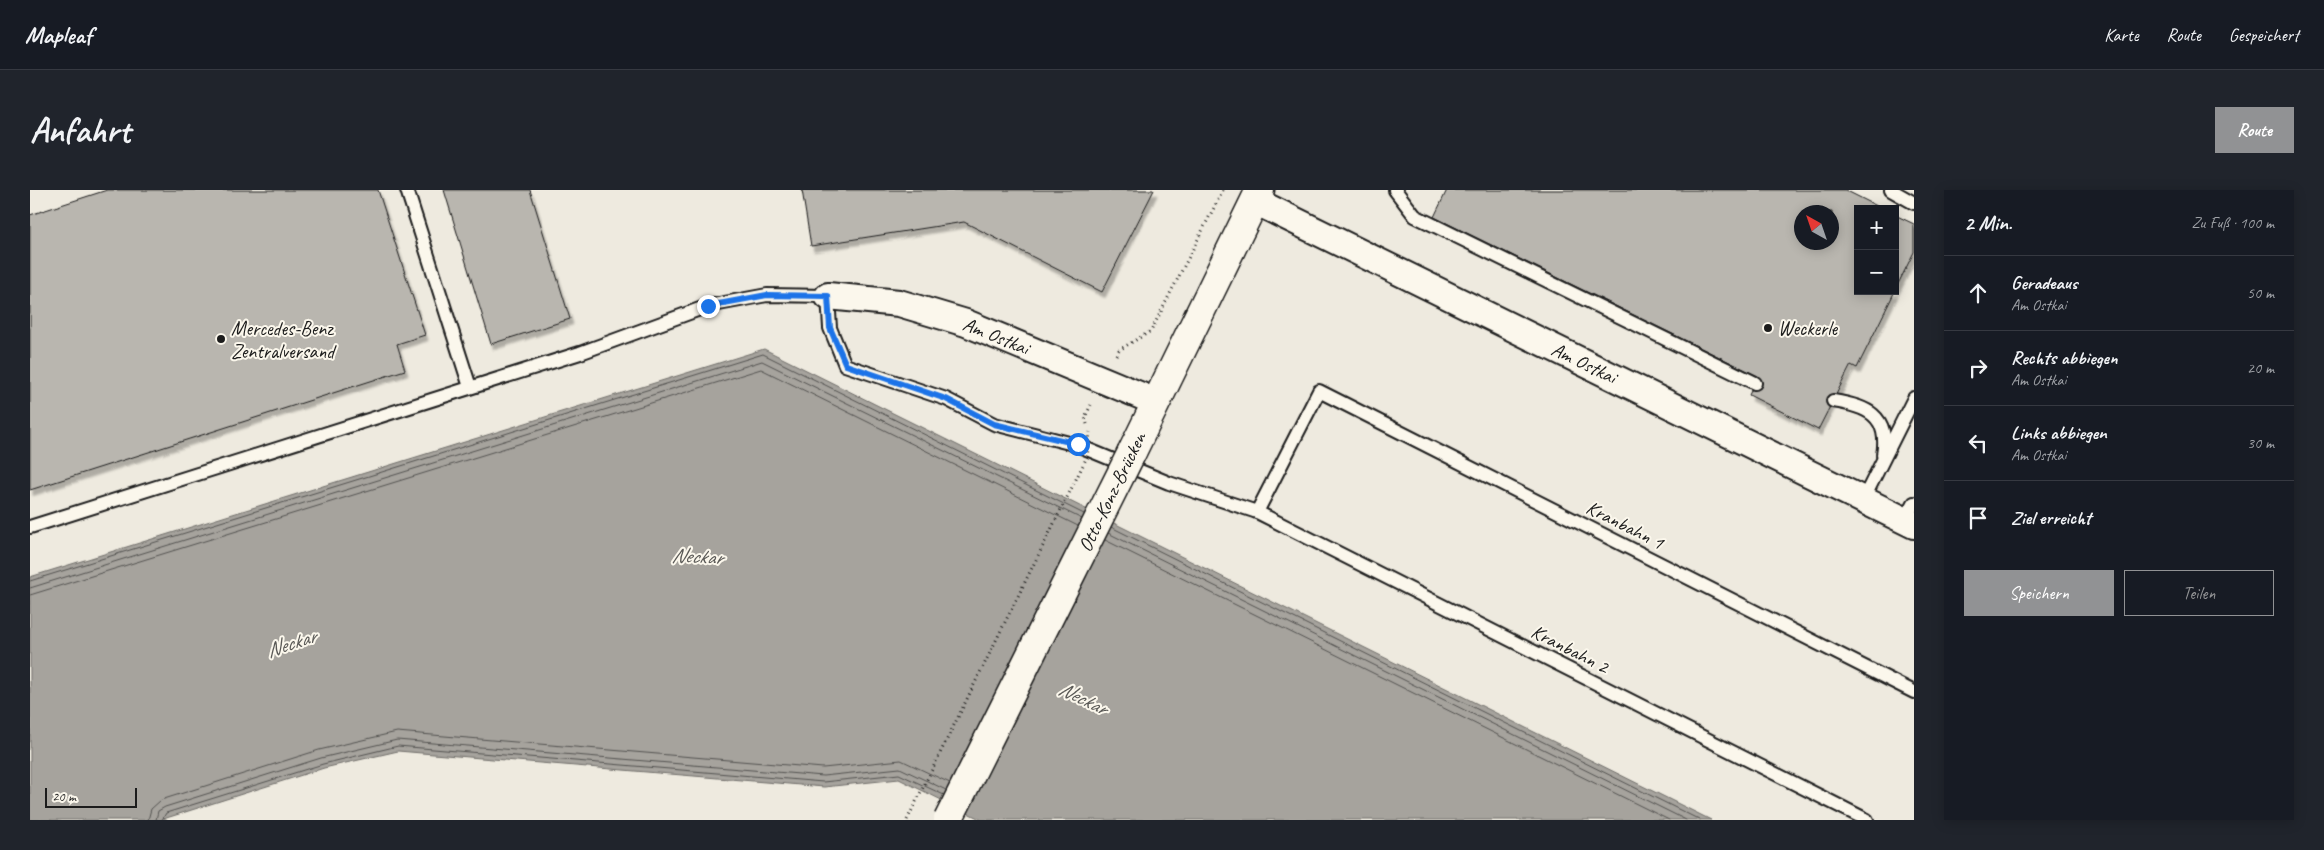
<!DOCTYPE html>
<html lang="de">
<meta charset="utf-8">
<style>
:root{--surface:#171b24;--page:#20242c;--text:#f1f3f6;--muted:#9ea1a6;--line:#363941;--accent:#919294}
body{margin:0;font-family:Caveat,sans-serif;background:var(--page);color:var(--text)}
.controls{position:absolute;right:15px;top:15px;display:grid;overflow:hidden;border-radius:0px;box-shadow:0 2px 12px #0003}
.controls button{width:45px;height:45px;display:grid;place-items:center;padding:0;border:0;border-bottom:1px solid var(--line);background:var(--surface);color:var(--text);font:25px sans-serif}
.compass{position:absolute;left:1764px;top:15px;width:45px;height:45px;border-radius:50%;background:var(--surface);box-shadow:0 2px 12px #0003;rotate:320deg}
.scale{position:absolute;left:15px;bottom:12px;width:92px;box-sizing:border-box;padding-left:5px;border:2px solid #1c1c1c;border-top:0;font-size:14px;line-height:18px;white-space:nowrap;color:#1c1c1c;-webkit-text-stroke:4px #fbf7ec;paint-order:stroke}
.stop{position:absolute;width:15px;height:15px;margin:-11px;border:4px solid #1a73e8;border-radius:50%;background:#fff}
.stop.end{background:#1a73e8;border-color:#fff;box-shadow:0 1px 5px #0008}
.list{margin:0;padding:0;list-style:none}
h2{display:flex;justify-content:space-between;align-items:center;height:65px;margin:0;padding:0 20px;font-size:21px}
h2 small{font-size:16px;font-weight:400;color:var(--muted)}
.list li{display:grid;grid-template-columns:32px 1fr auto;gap:15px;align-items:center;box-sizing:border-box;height:75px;padding:0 20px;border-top:1px solid var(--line)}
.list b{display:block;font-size:19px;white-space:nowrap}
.list p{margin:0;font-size:16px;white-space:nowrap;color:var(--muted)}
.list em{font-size:16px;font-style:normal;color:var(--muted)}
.actions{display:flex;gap:10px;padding:15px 20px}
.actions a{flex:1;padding:11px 0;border:1px solid var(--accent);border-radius:0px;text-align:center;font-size:18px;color:var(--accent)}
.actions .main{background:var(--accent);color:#fff}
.icon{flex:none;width:28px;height:28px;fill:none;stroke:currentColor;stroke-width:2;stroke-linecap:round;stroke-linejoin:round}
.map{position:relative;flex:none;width:1884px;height:630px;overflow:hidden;border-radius:0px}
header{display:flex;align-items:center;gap:30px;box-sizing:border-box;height:70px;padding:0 25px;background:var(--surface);border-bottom:1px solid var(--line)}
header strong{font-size:24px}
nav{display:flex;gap:28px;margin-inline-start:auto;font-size:18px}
.intro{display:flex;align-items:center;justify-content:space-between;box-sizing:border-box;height:120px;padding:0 30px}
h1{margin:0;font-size:35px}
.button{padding:12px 22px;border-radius:0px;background:var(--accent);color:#fff;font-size:18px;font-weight:700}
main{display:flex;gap:30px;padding:0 30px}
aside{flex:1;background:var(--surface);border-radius:0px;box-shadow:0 2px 12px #0003}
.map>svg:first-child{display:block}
.water{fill:#a6a39d;stroke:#6f6d69}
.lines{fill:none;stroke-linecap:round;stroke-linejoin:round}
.shore{stroke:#535250;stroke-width:1}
.building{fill:#b9b6af;stroke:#1c1c1c;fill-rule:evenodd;filter:url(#shadow)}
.service-casing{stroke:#1c1c1c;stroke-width:16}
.minor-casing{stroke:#1c1c1c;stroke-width:30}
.secondary-casing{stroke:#1c1c1c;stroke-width:31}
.path{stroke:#1c1c1c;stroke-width:3;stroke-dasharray:1 4;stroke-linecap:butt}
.service{stroke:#fbf7ec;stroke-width:12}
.minor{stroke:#fbf7ec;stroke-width:26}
.secondary{stroke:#fbf7ec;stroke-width:28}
.secondary-bridge-casing{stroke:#1c1c1c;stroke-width:31;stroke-linecap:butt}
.path-bridge{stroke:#1c1c1c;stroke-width:3;stroke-dasharray:1 4;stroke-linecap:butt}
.secondary-bridge{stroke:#fbf7ec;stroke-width:28}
.route{stroke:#1a73e8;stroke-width:6}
.poi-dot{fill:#1c1c1c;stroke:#fbf7ec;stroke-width:2}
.labels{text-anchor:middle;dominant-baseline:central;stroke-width:4;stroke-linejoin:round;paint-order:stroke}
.poi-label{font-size:20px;fill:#1c1c1c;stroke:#fbf7ec;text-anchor:start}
.street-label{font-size:20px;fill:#1c1c1c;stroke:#fbf7ec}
.water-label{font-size:21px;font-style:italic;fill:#5a5956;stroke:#fbf7ec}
</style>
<header>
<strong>Mapleaf</strong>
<nav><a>Karte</a><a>Route</a><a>Gespeichert</a></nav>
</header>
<div class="intro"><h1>Anfahrt</h1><a class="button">Route</a></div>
<main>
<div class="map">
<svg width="1884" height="630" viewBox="0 0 1884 630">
<defs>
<filter id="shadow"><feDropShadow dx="3" dy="5.5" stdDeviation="1" flood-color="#0004"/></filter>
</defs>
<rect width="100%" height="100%" fill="#eeeadf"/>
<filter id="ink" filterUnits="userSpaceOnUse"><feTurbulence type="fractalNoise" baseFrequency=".02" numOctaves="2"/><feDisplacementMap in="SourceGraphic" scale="10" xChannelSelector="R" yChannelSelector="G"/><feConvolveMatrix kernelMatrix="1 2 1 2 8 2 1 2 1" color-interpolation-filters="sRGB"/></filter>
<g filter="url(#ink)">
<polygon class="water" points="734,159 1681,630 952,630 869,589 794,597 368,561 294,578 130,630 0,630 0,387"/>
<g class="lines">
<g class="shore">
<polyline points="1081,337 1670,630"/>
<polyline points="1078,343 1656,630"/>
<polyline points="1075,350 1639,630"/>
<polyline points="0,391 733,164 1054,324"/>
<polyline points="0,398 732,171 1052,329"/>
<polyline points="0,405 731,179 1048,336"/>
<polyline points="118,630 121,619 131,610 289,560 367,542 793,578 871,570 920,593"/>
<polyline points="126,630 128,621 135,617 291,568 367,550 793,586 870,578 916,600"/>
<polyline points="132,630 136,623 293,574 368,556 793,592 869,584 914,605"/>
</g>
</g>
<g class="building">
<polygon points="77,0 348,0 395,145 367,154 375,180 0,300 0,25"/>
<polygon points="414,0 500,0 540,129 461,154"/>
<polygon points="772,0 1124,0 1072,102 934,32 781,56"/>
<path d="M 1417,0 L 1815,0 L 1853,19 L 1828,19 L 1828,101 L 1865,101 L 1827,178 L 1821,175 L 1788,240 L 1719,205 L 1728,186 L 1404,27 ZM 1772,22 L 1802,22 L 1802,52 L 1772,52 Z"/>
<polygon points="1865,25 1884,34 1884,62 1865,100"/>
</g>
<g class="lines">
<defs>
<g id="service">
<polyline points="377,0 440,197"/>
<polyline points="1365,0 1385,26 1725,193"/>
<polyline points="1861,0 1884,13"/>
<path d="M 1803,211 C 1836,216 1860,225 1853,265"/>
<polyline points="1833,310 1884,208"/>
<polyline points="1227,322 1837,630"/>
<polyline points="1875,330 1884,313"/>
<polyline points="0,337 550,163 678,116 737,105 798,106 800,138 815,175 916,209 964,234 1047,255 1139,293 1227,322 1289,201 1884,502"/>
</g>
<g id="minor">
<polyline points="1225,11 1884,335"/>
<polyline points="798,106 869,113 936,133 1126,212"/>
</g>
<polyline id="secondary" points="1102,262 1230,0"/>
</defs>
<use href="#service" class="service-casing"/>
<use href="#minor" class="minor-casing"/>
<use href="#secondary" class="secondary-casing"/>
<g class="path">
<polyline points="1086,165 1089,160 1121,141 1193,0"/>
<polyline points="1057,234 1055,227 1061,215"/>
</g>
<use href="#service" class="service"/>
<use href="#minor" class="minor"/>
<use href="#secondary" class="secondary"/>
<defs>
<polyline id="secondary-bridge" points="918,630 1102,262"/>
</defs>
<use href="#secondary-bridge" class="secondary-bridge-casing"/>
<polyline class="path-bridge" points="877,630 1057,267 1060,242"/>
<use href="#secondary-bridge" class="secondary-bridge"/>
</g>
</g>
<g class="lines" filter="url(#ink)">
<polyline class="route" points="678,116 737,105 798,106 800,138 816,175 916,209 964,234 1048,254"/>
</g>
<g class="poi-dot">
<circle cx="1738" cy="138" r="5"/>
<circle cx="191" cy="149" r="5"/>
</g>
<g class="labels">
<g class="poi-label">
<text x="201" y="138">Mercedes-Benz<tspan x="201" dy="23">Zentralversand</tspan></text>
<text x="1748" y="138">Weckerle</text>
</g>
<g class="street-label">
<text transform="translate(966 146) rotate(22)">Am Ostkai</text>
<text transform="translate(1554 173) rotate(26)">Am Ostkai</text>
<text transform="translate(1082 302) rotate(-64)">Otto-Konz-Brücken</text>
<text transform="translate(1595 335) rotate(27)">Kranbahn 1</text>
<text transform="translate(1540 459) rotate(27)">Kranbahn 2</text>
</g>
<g class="water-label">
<text transform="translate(667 366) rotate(3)">Neckar</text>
<text transform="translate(261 453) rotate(-18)">Neckar</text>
<text transform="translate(1053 508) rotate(26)">Neckar</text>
</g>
</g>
</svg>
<div class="controls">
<button>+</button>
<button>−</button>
</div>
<svg class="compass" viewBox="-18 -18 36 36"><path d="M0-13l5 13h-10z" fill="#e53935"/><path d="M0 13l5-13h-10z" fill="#9ea1a6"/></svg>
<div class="scale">20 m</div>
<div class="stop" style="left:1048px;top:254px"></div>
<div class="stop end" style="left:678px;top:116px"></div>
</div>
<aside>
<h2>2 Min.<small>Zu Fuß · 100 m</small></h2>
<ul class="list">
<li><svg class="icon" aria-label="ahead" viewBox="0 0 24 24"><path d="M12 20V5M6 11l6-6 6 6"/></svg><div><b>Geradeaus</b><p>Am Ostkai</p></div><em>50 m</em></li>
<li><svg class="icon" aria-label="right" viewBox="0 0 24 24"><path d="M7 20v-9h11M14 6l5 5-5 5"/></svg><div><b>Rechts abbiegen</b><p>Am Ostkai</p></div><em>20 m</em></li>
<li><svg class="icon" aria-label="left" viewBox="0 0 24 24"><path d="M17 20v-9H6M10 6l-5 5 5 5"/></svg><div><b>Links abbiegen</b><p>Am Ostkai</p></div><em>30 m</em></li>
<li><svg class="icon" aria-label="arrive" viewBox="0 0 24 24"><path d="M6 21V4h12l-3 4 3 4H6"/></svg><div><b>Ziel erreicht</b></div></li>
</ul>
<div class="actions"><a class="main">Speichern</a><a>Teilen</a></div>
</aside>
</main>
